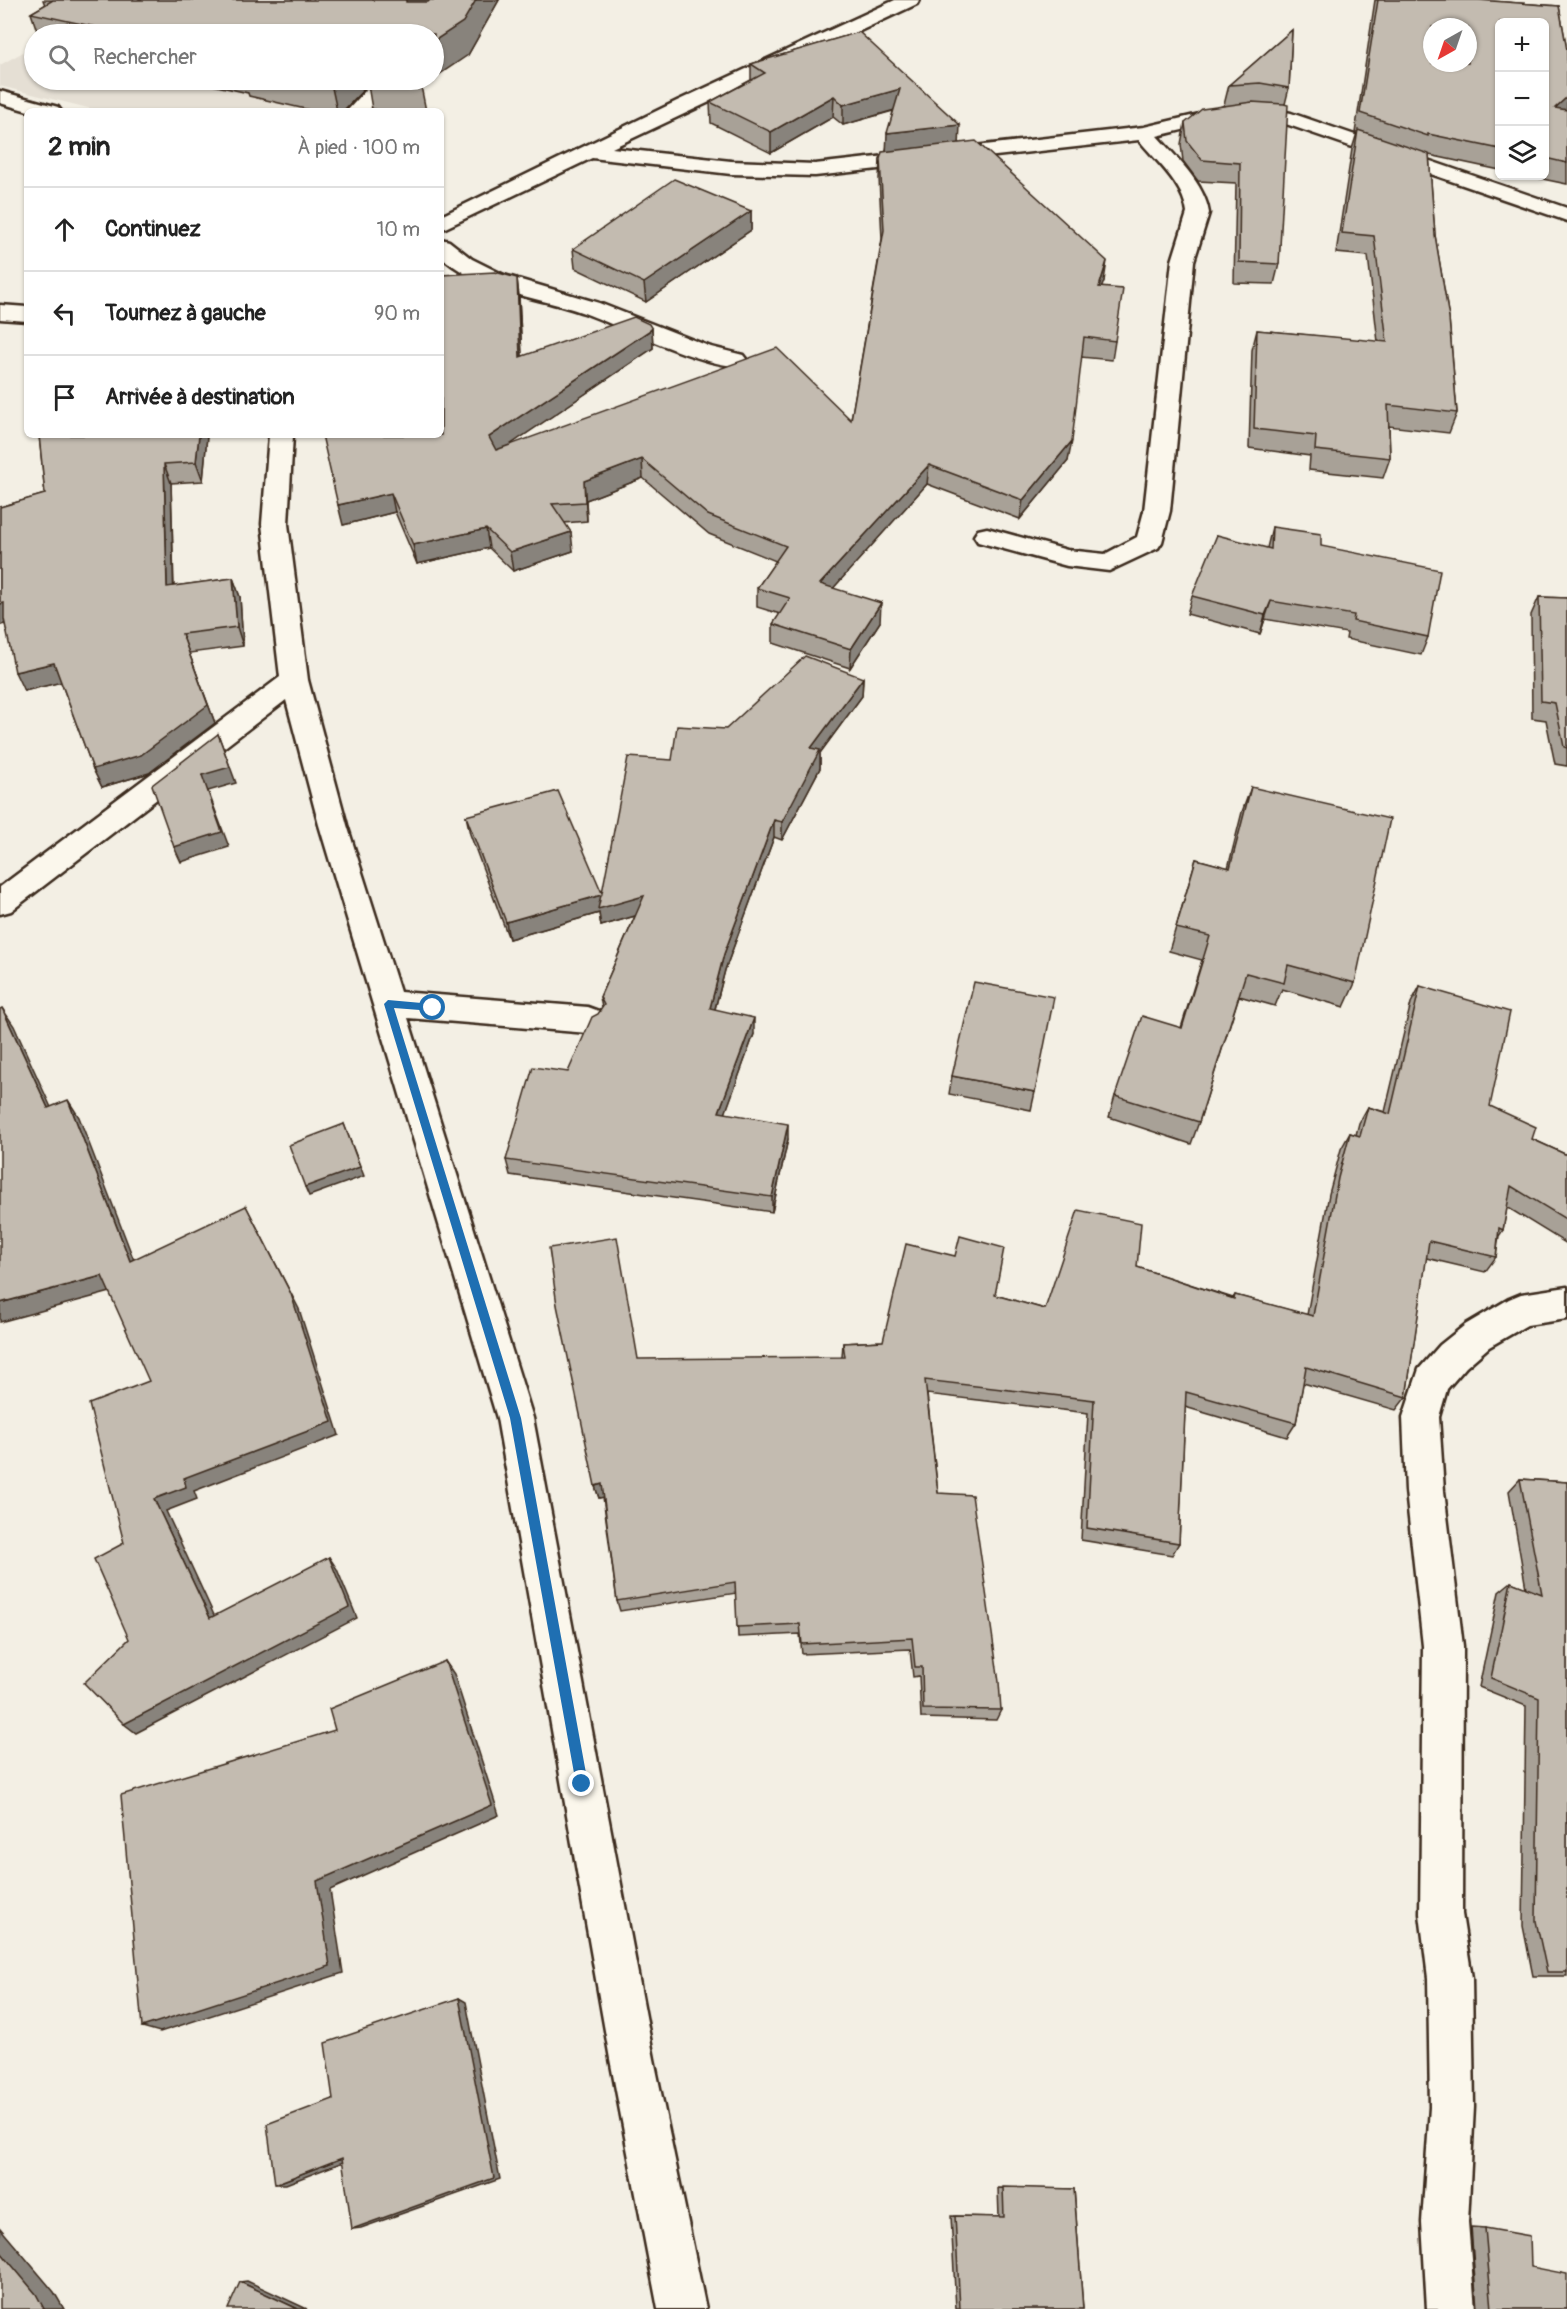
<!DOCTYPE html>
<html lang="fr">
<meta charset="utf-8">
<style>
:root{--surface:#fff;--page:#f2f2f2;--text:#222;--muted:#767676;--line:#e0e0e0}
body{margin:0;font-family:Pangolin,sans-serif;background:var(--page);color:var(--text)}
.controls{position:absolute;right:18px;top:18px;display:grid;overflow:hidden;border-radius:9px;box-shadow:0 2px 4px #0004}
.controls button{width:54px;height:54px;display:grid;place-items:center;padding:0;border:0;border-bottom:2px solid var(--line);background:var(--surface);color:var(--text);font:30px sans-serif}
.compass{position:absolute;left:1423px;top:18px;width:54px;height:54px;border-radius:50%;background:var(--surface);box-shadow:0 2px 4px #0004;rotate:220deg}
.stop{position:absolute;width:18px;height:18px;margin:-14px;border:4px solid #1f6fb2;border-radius:50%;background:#fff}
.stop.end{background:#1f6fb2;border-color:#fff;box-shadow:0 2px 6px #0008}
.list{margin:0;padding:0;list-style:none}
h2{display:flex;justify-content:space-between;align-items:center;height:78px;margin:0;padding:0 24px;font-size:26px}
h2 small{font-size:20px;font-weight:400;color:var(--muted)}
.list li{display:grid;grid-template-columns:39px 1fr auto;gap:18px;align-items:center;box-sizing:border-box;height:84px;padding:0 24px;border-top:2px solid var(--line)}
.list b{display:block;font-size:22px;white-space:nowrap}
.list em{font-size:20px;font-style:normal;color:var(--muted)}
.icon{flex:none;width:33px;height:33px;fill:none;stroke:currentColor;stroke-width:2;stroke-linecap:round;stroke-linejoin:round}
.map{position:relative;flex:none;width:1567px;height:2309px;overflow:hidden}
.search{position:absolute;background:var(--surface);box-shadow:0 2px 4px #0004;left:24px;top:24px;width:420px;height:66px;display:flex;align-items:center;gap:15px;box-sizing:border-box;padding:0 21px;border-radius:33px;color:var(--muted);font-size:22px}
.panel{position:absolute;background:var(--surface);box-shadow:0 2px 4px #0004;left:24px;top:108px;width:420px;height:330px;border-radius:9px}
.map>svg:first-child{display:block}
.built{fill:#e5dfd4}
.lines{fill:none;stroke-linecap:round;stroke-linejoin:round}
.minor-casing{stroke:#3b2a1e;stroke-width:5}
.minor{fill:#fbf7ec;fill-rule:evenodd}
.wall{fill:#a8a197;stroke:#3b2a1e;stroke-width:1.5;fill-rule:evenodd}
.shaded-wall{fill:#88837b;stroke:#3b2a1e;stroke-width:1.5}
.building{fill:#c3bbb0;stroke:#3b2a1e;stroke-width:1.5;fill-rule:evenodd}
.route{fill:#1f6fb2}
</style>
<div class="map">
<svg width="1567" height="2309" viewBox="0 0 1567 2309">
<rect width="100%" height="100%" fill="#f3efe4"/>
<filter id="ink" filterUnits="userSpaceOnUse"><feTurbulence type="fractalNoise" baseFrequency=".0167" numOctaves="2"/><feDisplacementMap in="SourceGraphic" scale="12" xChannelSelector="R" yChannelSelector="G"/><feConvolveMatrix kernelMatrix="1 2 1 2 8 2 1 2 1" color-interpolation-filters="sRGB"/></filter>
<g filter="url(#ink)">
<polygon class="built" points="34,46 34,80 377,80 351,111 100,111 0,86 0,65"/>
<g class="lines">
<defs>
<g id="minor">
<path d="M 895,0 L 919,0 L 917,4 L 612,148 L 731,161 L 815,164 L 1144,127 L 1225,108 L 1255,106 L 1291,113 L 1567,208 L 1567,221 L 1280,122 C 1235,115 1200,126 1157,136 C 1176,157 1205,184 1209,213 L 1194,261 L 1170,511 L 1162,542 L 1158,548 L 1109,571 L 1067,566 L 978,542 L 974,536 L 978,530 L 987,528 L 1067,550 L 1105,554 L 1137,537 L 1144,511 L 1172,261 L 1187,213 C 1184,184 1156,161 1139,140 L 815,176 L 731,174 L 592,158 L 441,230 L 441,216 L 677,101 Z"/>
<polygon points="375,80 395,80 368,111 347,111"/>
<polygon points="0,91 58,107 61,111 28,111 0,103"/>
<path d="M 441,239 L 449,241 L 472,259 L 504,275 L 599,303 L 711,347 L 743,355 L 747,360 L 743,365 C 714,372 617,325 584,313 C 553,302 519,297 488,285 C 471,278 455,268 441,257 Z"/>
<polygon points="0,305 27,307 27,321 0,319"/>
<polygon points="269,435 293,435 288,524 308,680 347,825 400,992 588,1007 599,1011 604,1020 599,1029 588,1033 408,1018 533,1418 654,2059 706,2309 658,2309 610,2059 497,1418 319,825 286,700 11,911 0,914 0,887 280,677 262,524"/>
<polygon points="1567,1287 1567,1319 1527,1325 1489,1347 1466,1367 1447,1389 1439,1417 1444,1491 1463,1646 1462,1914 1472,1978 1474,2107 1468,2222 1475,2309 1427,2309 1422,2222 1430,2107 1428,1978 1420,1914 1423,1646 1406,1491 1403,1417 1419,1369 1440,1345 1465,1325 1509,1299 1521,1294"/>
</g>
</defs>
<use href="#minor" class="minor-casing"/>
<use href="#minor" class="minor"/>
</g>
<g class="wall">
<polygon points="43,0 499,0 468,55 434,34 38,34 31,13 45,5"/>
<path d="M 1375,0 L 1478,0 L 1559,6 L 1567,50 L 1567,109 L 1566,110 L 1567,110 L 1567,184 L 1528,176 L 1545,176 L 1545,22 L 1500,22 L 1500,170 L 1429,155 L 1435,235 L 1449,318 L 1457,413 L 1449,433 L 1389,426 L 1390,458 L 1383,478 L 1309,470 L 1310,456 L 1249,448 L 1252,350 L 1257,330 L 1378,342 L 1368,256 L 1336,253 L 1352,149 L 1357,133 L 1355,133 ZM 1432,27 L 1468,27 L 1468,63 L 1432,63 Z"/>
<polygon points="1292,30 1289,88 1285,104 1279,264 1274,284 1234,283 1236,183 1198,181 1183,161 1181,144 1185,123 1224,105 1229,85"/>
<polygon points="859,32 959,143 1104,281 1101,287 1115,341 1112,360 1081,357 1068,461 1020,519 927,484 833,588 880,622 850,668 773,643 773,624 780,614 757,607 757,588 776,561 709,534 643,478 586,500 587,521 564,523 573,551 513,571 489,548 417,564 395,512 343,525 441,435 517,278 519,297 522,357 652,329 653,348 509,445 851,420 882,239 879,178 880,159 886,151 893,111 843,125 833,117 771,153 711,123 710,102 751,80 751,64"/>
<polygon points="190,80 431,80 421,86 426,111 386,111 372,109 368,85 343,111 314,111 249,96 248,93"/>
<polygon points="751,211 751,230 646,302 575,268 573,249"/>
<polygon points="39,435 207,435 203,481 171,483 174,586 233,578 240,597 243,646 189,653 215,723 149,773 102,787 93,769 61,682 24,691 5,624 0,625 0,507 45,494"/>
<polygon points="1272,527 1321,546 1428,637 1421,655 1346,639 1347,633 1265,619 1260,634 1187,614 1192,596 1267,548"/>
<polygon points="1539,597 1567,598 1567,766 1555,764 1546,720 1532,718 1531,615"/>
<polygon points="863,678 862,696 820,753 820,768 782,840 774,837 725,970 715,1009 754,1034 725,1113 788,1139 772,1212 510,1175 506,1160 568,1072 602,1008 600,997 635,916 601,926 599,913 509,939 470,834 466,816 602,893 672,760 726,729"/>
<polygon points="1251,787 1355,983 1344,1007 1282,989 1275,1006 1239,996 1199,1122 1191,1144 1109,1117 1115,1096 1181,1028 1202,960 1169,951 1196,859 1228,868 1242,812"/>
<polygon points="1420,986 1490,1106 1532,1139 1567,1155 1567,1244 1507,1207 1503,1230 1499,1236 1496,1257 1485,1272 1426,1258 1406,1397 1396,1410 1303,1383 1296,1423 1287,1437 1185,1407 1179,1543 1172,1555 1081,1540 1088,1413 927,1394 938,1493 1001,1710 996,1720 921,1718 919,1676 913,1677 910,1649 802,1654 800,1634 738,1637 736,1593 620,1611 617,1601 603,1497 599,1498 595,1486 842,1357 843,1343 883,1341 995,1295 1045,1309 1137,1267 1233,1298 1235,1295 1307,1315 1329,1194 1341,1149 1350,1133 1356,1135 1359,1123 1368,1107 1385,1112 1411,1003"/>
<polygon points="952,1076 1035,1092 1031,1110 949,1094"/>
<polygon points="1520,1479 1567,1482 1567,1976 1533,1976 1523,1926 1526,1706 1479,1687 1499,1592 1511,1582 1526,1588 1509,1491"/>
<polygon points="998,2188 1074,2189 1083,2309 956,2309 951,2216 999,2217"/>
<polygon points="1471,2227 1485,2228 1531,2267 1567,2309 1477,2309"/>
</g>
<g class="shaded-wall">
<polygon points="406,0 441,0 411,34"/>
<polygon points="476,0 499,0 468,55 434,78 434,41"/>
<polygon points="334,80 366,80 368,85 343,111 337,111 331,83"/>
<polygon points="413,80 431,80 421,86 421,82"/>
<polygon points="900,89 898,109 843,125 843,105"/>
<polygon points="834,96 833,117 771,153 771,132"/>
<polygon points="1567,97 1567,109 1548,127 1555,108"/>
<polygon points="960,125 959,146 886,154 887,133"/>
<polygon points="751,211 751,230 646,302 644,283"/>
<polygon points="1107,261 1104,281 1095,306 1099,287"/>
<polygon points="517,278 519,297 523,377 520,357"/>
<polygon points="652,329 653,348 492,457 489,437"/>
<polygon points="199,435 207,435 203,481 196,462"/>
<polygon points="1072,441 1068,461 1020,519 1023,500"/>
<polygon points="642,459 643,478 586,500 587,521 584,481"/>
<polygon points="164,464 171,483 174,606 167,587"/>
<polygon points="929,465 927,484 820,603 820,584"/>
<polygon points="391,493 395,512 343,525 338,505"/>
<polygon points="486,529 489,548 417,564 413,545"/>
<polygon points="571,532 573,551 513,571 510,552"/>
<polygon points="233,578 240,597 243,646 237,627"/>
<polygon points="1271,601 1260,634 1265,615"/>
<polygon points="4,603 13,622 0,625 0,604"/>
<polygon points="881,603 880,622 850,668 851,649"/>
<polygon points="182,634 215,723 149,773 102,787 93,769"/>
<polygon points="54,663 62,682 24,691 15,672"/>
<polygon points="863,678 862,696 820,753 820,768 782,840 782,822 811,748"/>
<polygon points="218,734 236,783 208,791 229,847 181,862 174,847"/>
<polygon points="774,820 774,837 725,970 711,1024 710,1008 724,954"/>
<polygon points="601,895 644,896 645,913 601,926 599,913 509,939 506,922"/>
<polygon points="2,1008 14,1026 59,1125 48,1108"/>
<polygon points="754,1018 754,1034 720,1128 719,1112"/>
<polygon points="68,1100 79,1117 140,1276 130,1261"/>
<polygon points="344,1124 364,1176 309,1196 305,1187"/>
<polygon points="788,1124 788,1139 772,1212 772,1197"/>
<polygon points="246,1206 299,1309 339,1435 194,1491 197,1499 166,1511 220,1628 210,1618 154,1499"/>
<polygon points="102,1276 114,1291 0,1322 0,1303"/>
<polygon points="602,1484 605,1497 599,1498 595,1486"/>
<polygon points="329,1557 337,1569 357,1618 136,1733 124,1724"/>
<polygon points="445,1661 454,1674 499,1815 330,1890 343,1973 160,2032 142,2027 317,1881"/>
<polygon points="459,1998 466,2002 500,2179 361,2228 352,2229"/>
<polygon points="342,2158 351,2159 286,2184 275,2184"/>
<polygon points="0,2228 54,2292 64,2309 44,2309 0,2251"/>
<polygon points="247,2281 307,2309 298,2309 240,2282"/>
</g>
<g class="building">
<polygon points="53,0 406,0 406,2 428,2 430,0 476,0 463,22 434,41 434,34 128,34 31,13"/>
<path d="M 1378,0 L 1478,0 L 1559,6 L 1567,50 L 1567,97 L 1555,108 L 1567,110 L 1567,163 L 1545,158 L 1545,22 L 1500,22 L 1500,149 L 1428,134 L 1428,136 L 1360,113 ZM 1432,27 L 1468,27 L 1468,63 L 1432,63 Z"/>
<polygon points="1292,30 1289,88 1260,83 1229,85"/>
<polygon points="859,32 960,125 887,133 900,89 843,105 834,96 771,132 710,102 765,73 751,64"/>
<polygon points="316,80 334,80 331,83"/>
<polygon points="398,80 419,80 421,82"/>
<polygon points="1252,102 1284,104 1288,105 1279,264 1239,262 1240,163 1202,160 1187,141 1185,123 1202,109"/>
<polygon points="1358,130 1429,154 1435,235 1449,318 1457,413 1388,405 1390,458 1315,450 1316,436 1254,429 1257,330 1387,342 1374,236 1342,233"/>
<polygon points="976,141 1107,261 1099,287 1123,289 1115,341 1084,337 1072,441 1023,500 929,465 820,584 881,603 851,649 773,624 790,598 757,588 786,546 708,515 642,459 584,481 585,502 552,504 571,532 510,552 486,529 413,545 391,493 338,505 322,435 441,435 441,275 495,272 517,278 520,357 634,317 649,324 652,329 489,437 496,450 777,348 851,420 884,230 880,159 882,152"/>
<polygon points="674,179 751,211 644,283 573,249"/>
<polygon points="39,435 199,435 196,462 164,464 167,587 233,578 237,627 182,634 208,705 141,755 93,769 54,663 15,672 4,619 4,603 0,604 0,507 45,494"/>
<polygon points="1272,527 1321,534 1321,546 1440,570 1428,637 1353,621 1354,615 1271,601 1265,615 1192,596 1217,535 1271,549"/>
<polygon points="1539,597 1567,598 1567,748 1564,747 1555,703 1541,701"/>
<polygon points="805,656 863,678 811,748 820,750 782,822 774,820 724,954 710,1008 754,1018 719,1112 788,1124 772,1197 506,1160 533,1067 568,1072 592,1017 598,1014 604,1005 600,997 644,896 598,909 601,895 506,922 466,816 558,791 602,893 628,757 672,760 677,726 726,729"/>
<polygon points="218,734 230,767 202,775 222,832 174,847 152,785"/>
<polygon points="1251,787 1390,819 1355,983 1288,965 1284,983 1246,973 1199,1122 1115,1096 1142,1016 1182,1028 1210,936 1176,928 1196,859 1230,868"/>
<polygon points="974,982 1054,997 1035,1092 952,1076"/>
<polygon points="1420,986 1510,1012 1490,1106 1536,1127 1532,1139 1567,1155 1567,1220 1511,1186 1503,1230 1499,1228 1496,1257 1429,1241 1406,1397 1306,1367 1296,1423 1186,1392 1179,1543 1087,1528 1094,1400 925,1380 938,1493 972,1495 999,1682 1001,1710 923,1709 922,1667 915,1667 912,1638 802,1644 800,1624 737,1627 735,1582 617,1601 602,1484 595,1486 557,1305 549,1248 617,1237 638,1359 845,1357 843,1343 883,1341 906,1244 955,1256 960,1236 1004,1248 995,1295 1045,1309 1078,1210 1141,1223 1137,1267 1234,1299 1235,1295 1313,1316 1338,1178 1350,1133 1360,1136 1368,1107 1390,1114"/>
<polygon points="2,1008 48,1108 68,1100 130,1261 246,1206 291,1294 332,1422 184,1478 186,1487 154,1499 210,1618 329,1557 349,1607 124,1724 84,1683 129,1639 94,1559 124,1543 89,1404 149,1381 102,1276 0,1303 0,1009"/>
<polygon points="344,1124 360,1167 305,1187 289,1145"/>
<polygon points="1520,1479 1567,1482 1567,1972 1547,1972 1536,1921 1539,1698 1491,1678 1511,1582 1542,1594"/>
<polygon points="445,1661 492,1805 317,1881 330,1966 142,2027 121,1795 335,1730 329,1709"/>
<polygon points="459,1998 494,2178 352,2229 342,2158 275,2184 267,2124 333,2099 325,2043"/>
<polygon points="1003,2187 1074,2189 1083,2309 960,2309 955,2216 1004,2217"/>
<polygon points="1485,2228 1530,2236 1531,2267 1567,2274 1567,2309 1492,2309"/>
<polygon points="0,2251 36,2294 44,2309 0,2309"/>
<polygon points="240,2282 298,2309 228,2309"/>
</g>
</g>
<polygon class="route" points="388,1000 433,1004 438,1008 433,1011 394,1008 521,1418 588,1784 582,1790 576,1784 510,1418 384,1004"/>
</svg>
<div class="controls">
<button>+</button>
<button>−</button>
<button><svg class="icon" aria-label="layers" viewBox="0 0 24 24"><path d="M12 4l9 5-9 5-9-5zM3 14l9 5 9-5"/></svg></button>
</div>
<svg class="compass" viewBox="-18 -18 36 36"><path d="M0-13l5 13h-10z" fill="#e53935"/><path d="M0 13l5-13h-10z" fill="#767676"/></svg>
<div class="stop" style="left:433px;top:1008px"></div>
<div class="stop end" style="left:582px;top:1784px"></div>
<div class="search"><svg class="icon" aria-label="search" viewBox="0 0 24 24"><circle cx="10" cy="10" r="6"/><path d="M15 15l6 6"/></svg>Rechercher</div>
<section class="panel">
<h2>2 min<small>À pied · 100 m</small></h2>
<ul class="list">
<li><svg class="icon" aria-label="ahead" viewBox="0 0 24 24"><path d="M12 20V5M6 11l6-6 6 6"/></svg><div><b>Continuez</b></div><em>10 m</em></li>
<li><svg class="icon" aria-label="left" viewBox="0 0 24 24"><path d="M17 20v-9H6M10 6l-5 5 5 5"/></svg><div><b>Tournez à gauche</b></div><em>90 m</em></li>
<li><svg class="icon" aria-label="arrive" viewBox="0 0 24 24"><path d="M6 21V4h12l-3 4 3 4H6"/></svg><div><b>Arrivée à destination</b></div></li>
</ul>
</section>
</div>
